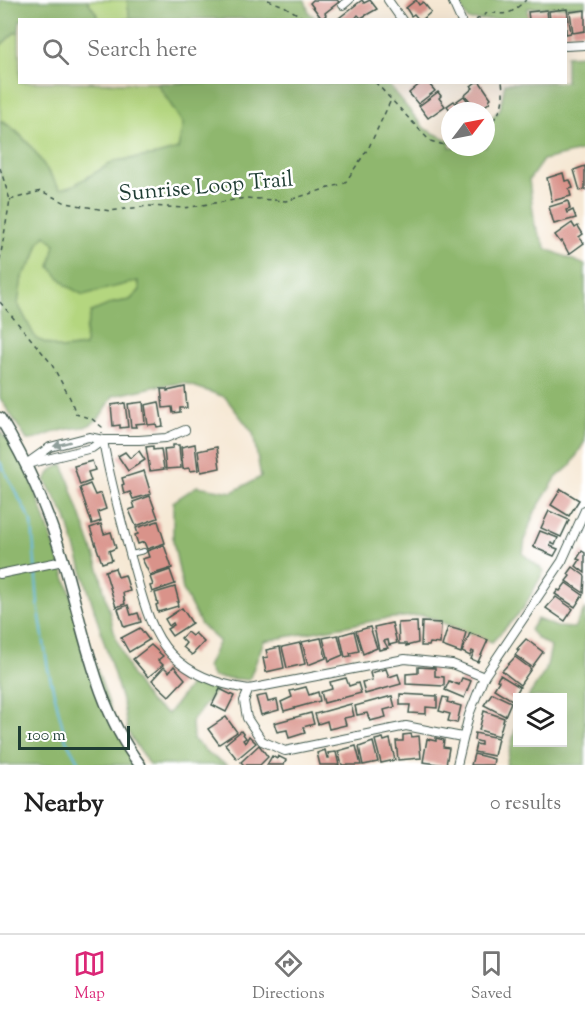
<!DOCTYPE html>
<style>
:root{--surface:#fff;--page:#f6f6f6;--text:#222;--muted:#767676;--line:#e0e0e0;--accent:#db2777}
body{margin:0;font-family:"Sorts Mill Goudy",serif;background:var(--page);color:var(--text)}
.controls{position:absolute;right:18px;bottom:18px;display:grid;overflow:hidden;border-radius:0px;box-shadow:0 6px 24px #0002}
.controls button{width:54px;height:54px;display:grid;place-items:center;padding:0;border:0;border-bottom:2px solid var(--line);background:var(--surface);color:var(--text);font:30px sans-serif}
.compass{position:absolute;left:441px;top:102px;width:54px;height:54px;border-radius:50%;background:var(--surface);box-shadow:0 6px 24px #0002;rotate:58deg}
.scale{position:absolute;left:18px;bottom:15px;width:112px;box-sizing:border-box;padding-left:6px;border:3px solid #1f3d34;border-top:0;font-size:16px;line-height:21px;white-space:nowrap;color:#1f3d34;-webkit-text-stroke:4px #fff;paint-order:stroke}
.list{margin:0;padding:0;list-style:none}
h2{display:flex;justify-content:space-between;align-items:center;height:78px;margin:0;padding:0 24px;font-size:26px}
h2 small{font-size:20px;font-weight:400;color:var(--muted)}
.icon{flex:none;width:33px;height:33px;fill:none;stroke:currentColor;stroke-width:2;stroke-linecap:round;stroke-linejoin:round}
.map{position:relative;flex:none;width:585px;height:765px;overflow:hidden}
.search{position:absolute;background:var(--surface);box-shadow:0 6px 24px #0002;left:18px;right:18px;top:18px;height:66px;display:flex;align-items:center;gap:15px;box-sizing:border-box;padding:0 21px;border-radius:0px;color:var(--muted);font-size:22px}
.sheet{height:168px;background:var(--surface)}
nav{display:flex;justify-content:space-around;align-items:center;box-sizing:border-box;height:84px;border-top:2px solid var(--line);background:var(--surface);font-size:16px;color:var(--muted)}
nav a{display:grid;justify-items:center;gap:3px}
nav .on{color:var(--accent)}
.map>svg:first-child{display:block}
.green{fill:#b4d67f;stroke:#6a8a5a;stroke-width:1.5}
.forest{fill:#8fb76e;stroke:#577a51;stroke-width:1.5;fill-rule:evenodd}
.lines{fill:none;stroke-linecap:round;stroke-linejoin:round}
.stream{stroke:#69bce5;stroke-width:2}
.building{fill:#d9938a}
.lane-casing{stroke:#3f574c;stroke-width:6}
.street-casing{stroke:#3f574c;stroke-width:10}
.secondary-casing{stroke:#3f574c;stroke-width:13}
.path{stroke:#3f574c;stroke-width:1.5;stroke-dasharray:4.5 4.5;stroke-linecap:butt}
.lane{stroke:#fff;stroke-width:4}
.street{stroke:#fff;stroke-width:8}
.secondary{stroke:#fff;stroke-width:10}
.oneway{fill:#8f9e9a}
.labels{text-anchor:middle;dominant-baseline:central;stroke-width:5;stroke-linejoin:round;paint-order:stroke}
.street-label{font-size:22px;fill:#1f3d34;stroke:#fff}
</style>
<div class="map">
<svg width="585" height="765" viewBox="0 0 585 765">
<rect width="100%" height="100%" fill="#fff"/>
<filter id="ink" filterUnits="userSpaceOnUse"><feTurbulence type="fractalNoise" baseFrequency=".0167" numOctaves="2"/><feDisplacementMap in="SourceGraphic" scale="12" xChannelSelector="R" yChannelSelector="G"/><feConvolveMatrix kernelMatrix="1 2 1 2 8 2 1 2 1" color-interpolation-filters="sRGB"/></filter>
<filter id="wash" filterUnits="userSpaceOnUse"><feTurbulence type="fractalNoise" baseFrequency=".008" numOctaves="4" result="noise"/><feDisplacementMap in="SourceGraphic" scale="24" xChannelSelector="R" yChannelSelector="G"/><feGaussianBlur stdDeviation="1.35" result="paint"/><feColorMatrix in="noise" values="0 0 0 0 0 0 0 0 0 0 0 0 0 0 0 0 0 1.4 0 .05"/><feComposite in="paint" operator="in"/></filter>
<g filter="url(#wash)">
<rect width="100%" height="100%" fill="#f6e8d4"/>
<g class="green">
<polygon points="87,0 127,0 130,19 98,19 96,13"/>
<path d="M 19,32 L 20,82 L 157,83 L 184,124 L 179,149 L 157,155 L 115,161 L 74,186 L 60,189 C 41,163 31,138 3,122 L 0,123 L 0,46 L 14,33 Z"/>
<polygon points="45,235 55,243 83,294 138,281 140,290 130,300 113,303 86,330 85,346 61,349 36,339 18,304 22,277 34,259 39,243"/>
</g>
<g class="forest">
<polygon points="0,0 87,0 96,13 98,19 20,20 19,32 14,33 0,46"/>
<polygon points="127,0 305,0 309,13 317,19 130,19"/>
<polygon points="457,0 585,0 585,6 528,8 528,19 468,20"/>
<path d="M 585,55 L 585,150 L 543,160 L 529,180 L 535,226 L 547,249 L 585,265 L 585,441 L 571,465 L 556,478 L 534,513 L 525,539 L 523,554 L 544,571 L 523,609 L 492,642 L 423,615 L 384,619 L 264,641 L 249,680 L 213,677 L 207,667 L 219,641 L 201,625 L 183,590 L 173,541 L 173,502 L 197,486 L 232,492 L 261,477 L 253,433 L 225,397 L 184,383 L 158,386 L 113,396 C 90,439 86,421 49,434 C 40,437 37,441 27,440 L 0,398 L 0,123 L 2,122 C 31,138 41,163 60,189 L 74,185 L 115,161 L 157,155 L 178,149 L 183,124 L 157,83 L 387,83 L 425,129 L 448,140 L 450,139 L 450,147 L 486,147 L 486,122 L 500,110 L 505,83 L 566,82 L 566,56 ZM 45,235 L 55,244 L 50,267 L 67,286 L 83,295 L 138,281 L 140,290 L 130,300 L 113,303 L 91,312 L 86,330 L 85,346 L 61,349 L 36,339 L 18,304 L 22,277 L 34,259 L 39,243 Z"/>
<polygon points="0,430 5,438 10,435 26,464 119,733 140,765 0,765"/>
<polygon points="63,464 99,569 115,635 131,674 150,703 168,714 193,681 218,688 192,721 193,739 210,755 227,765 149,765 128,732 123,704 66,517 45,480 53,469"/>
<polygon points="585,608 585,765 506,765 517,723 518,742 562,742 562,698 528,697 546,670 551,647 537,638 530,630 537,619 557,627 574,628"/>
</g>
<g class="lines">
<polyline class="stream" points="0,462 32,523 38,604 48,669 66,740 80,765"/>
</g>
<g id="blocks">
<g class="building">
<polygon points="313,0 337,0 339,2 325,13 326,15 322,19 310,3"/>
<polygon points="362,0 364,3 370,0 377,9 361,18 358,15 354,20 340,20 339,18"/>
<polygon points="416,0 419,5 423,2 431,12 422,20 419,20 414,14 411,16 406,8"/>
<polygon points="567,9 571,33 566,34 566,20 550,20 549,11"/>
<polygon points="547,10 548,20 529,20 528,12"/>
<polygon points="585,10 585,31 573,33 570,12"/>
<polygon points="422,82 431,82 429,84 435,91 418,104 409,93"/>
<polygon points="476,82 480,82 491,98 489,100 490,102 478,111 465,95 473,88 471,86"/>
<polygon points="438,92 441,96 439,98 445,106 428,118 419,106"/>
<polygon points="464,96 475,111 451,111 447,106 454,101 459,107 460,105 457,101"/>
<polygon points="585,166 585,190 580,191 574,170"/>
<polygon points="563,173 565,181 570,180 573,188 569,189 571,196 552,201 547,178"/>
<polygon points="568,201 570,209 566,210 567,213 573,210 576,218 554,224 549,207"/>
<polygon points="572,223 575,228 578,226 583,234 579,237 584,243 569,254 562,241 560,242 555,235"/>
<polygon points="185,387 187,408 180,408 180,412 173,413 172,407 163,408 161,389 167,389 167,391"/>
<polygon points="143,402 145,423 135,424 136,427 131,427 128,404"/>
<polygon points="159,402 163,426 157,427 156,424 148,425 145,405"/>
<polygon points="125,403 128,427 120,428 120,425 113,426 111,405"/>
<polygon points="195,444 198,470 190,471 189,468 183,469 181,447"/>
<polygon points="173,445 179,445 181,468 166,469 164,449 173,448"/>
<polygon points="153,446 153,450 161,449 164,469 150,471 146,447"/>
<polygon points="217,447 220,468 201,472 198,451"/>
<polygon points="139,451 145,460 128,471 118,456 125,452 130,458"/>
<polygon points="92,461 95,470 88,472 91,481 80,485 74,466"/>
<polygon points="144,471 151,494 133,499 130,492 124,494 122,485 124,484 122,478"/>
<polygon points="90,484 95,495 101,493 106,509 98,512 101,521 92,524 80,488"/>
<polygon points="561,489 579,500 569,516 551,505"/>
<polygon points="150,496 158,518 136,526 129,510 135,508 133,502"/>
<polygon points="549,511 569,520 561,537 541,528"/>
<polygon points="158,521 165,543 147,549 144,542 138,544 135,535 138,534 136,528"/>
<polygon points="101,524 104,534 111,532 116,548 109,551 112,560 102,563 90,528"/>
<polygon points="540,531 558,538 555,545 551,543 550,546 558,549 554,556 533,547"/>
<polygon points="164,545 172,568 150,575 142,559 149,557 147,551"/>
<polygon points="582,551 585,553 585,573 576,566 580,560 577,559"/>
<polygon points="573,567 585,576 584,593 566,581 570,576 568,574"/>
<polygon points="115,568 118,577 125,575 130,591 123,593 125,604 116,607 105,571"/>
<polygon points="170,570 175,584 152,592 150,586 153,585 150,577"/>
<polygon points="566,583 583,595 575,607 555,594 558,590 560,591"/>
<polygon points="175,587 179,602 177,602 178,606 158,612 156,605 158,604 155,593"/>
<polygon points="556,597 573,609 565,621 546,608"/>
<polygon points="128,605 131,615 138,613 141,622 124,627 118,609"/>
<polygon points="182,608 192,623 172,636 167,629 174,625 173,623 169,626 165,619"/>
<polygon points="417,622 418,643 406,646 406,644 399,644 398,623"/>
<polygon points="422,622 441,623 440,644 430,643 429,646 421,646"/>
<polygon points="392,623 397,643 389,645 388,640 384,641 388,648 379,650 374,627"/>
<polygon points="370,627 377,648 363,654 356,631"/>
<polygon points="448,627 466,632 461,653 442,646"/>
<polygon points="140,628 149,640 129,652 121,638"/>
<polygon points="354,631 359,651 350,653 351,656 345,657 340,635"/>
<polygon points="187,632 192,636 195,633 204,642 192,655 183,647 186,643 181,638"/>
<polygon points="470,633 488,640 478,662 471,659 474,652 472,651 470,656 462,652"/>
<polygon points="338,635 343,655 329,661 323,638"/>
<polygon points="321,638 326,658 308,665 302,642"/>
<polygon points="526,639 543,652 532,667 515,655 519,650 517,649"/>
<polygon points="300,643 305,664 287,668 282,647"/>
<polygon points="151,645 163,656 158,660 163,665 148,677 133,659"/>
<polygon points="280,647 284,668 266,672 263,658 268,657 266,650"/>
<polygon points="515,657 531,669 520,685 502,671"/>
<polygon points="174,666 185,679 169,696 152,680 164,667 169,672"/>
<polygon points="418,667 435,668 435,676 444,677 444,686 406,684 406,674 418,673"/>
<polygon points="386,669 389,677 398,674 401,684 365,694 362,682 372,680 370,673"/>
<polygon points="500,675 520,687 512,700 494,689 499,681 497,680"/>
<polygon points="346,678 349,686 358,683 361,693 324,703 321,692 332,689 330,682"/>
<polygon points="462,678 471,681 464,698 445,690 449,681 459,685"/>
<polygon points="306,687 309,695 318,692 320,701 284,711 281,702 292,697 290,691"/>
<polygon points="220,689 234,696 226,712 212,705"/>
<polygon points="492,693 511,702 505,716 484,705"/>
<polygon points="400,694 437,696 437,708 426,707 426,714 409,713 410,705 400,705"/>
<polygon points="266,695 268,702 277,700 279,710 261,715 256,697"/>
<polygon points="392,696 395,707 384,710 386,717 370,721 367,713 357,715 355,706"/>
<polygon points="443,697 448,698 447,702 461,706 457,723 448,721 450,714 439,711"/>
<polygon points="351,704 354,716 344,718 346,725 329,729 327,721 318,724 315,714"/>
<polygon points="484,711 504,718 499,736 479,730"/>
<polygon points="311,713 314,724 303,727 305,733 289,738 287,730 277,732 274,723"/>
<polygon points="226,717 237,732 219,744 208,729"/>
<polygon points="241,731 246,738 243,740 245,743 249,736 256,743 237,759 225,744"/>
<polygon points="475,733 498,738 494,756 474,752 476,744 481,745 481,742 474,740"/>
<polygon points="411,734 412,737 419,736 421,758 398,760 396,741 403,741 403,735"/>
<polygon points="383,738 384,741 390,739 395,760 381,763 375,740"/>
<polygon points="436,738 444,740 443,747 449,748 446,765 423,762 427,739 436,741"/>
<polygon points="373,742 378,762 363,765 359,747"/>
<polygon points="259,745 268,757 260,765 244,765 241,762"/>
<polygon points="356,746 361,765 342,765 338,751"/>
<polygon points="325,750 327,758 329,758 328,753 336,752 339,765 320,765 317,753"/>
<polygon points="474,754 494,759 493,765 471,765"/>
<polygon points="272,756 277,759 278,756 286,760 284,765 267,765"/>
</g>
</g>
</g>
<g filter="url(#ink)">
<use href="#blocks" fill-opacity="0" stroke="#3f574c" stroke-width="1.5"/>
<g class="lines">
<defs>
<polyline id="lane" points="131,554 144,551"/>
<g id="street">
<polyline points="388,0 402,20"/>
<polyline points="452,0 461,20"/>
<polyline points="343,5 349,0"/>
<polyline points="566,46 585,45"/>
<path d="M 103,440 C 110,481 121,521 132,561 C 141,591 148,630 171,654 C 192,676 219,685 249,689 L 405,659 L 452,664 L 484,677"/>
<polyline points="31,463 92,448 103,440"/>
<polyline points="26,464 50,447 89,437 103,440 139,440 166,438 185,430"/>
<polyline points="0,574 63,561"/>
<polyline points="249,689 244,701 247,718 262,741 285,751 406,726 462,737"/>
<polyline points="457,765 469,715 484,677 562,561 585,510"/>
</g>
<path id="secondary" d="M 0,418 C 29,466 46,506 63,560 C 84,629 95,706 140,765"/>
</defs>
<use href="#lane" class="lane-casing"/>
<use href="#street" class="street-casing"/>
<use href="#secondary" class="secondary-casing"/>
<g class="path">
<polyline points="268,0 284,6 307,20"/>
<path d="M 476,20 L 489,12 C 509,16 511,13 526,0"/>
<polyline points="375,82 430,141 444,145 450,144"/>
<path d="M 486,126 C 502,115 505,101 502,82"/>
<polyline points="0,168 10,200 0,259"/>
<polyline points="10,200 41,191 66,203 110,211 148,206 184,208 246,198 286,201 345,183 369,147 391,100"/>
<polyline points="0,302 51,363 70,398 76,414 92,419 102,427 102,433"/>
</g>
<use href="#lane" class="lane"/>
<use href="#street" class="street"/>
<use href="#secondary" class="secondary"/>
</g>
<defs><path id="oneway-solid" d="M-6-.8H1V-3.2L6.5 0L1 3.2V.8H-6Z" transform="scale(1.5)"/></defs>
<use class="oneway" href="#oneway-solid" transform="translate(62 444) rotate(165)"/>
</g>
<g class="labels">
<g class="street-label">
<text transform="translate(206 188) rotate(-5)">Sunrise Loop Trail</text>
</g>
</g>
</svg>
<div class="controls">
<button><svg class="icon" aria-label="layers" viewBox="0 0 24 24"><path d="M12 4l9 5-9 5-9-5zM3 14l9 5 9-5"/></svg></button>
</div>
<svg class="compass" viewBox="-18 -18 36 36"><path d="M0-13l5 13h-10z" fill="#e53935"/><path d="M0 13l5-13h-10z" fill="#767676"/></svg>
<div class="scale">100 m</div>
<div class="search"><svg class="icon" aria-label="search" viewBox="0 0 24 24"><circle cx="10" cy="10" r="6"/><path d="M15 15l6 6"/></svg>Search here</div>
</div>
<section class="sheet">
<h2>Nearby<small>0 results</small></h2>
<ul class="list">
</ul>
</section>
<nav>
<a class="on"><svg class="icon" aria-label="map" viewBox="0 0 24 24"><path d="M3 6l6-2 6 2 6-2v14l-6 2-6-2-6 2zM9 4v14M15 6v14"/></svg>Map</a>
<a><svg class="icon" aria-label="directions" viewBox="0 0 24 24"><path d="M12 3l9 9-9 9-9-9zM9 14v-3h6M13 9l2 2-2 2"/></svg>Directions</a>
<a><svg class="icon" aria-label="saved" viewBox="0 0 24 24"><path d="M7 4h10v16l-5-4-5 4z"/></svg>Saved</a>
</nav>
